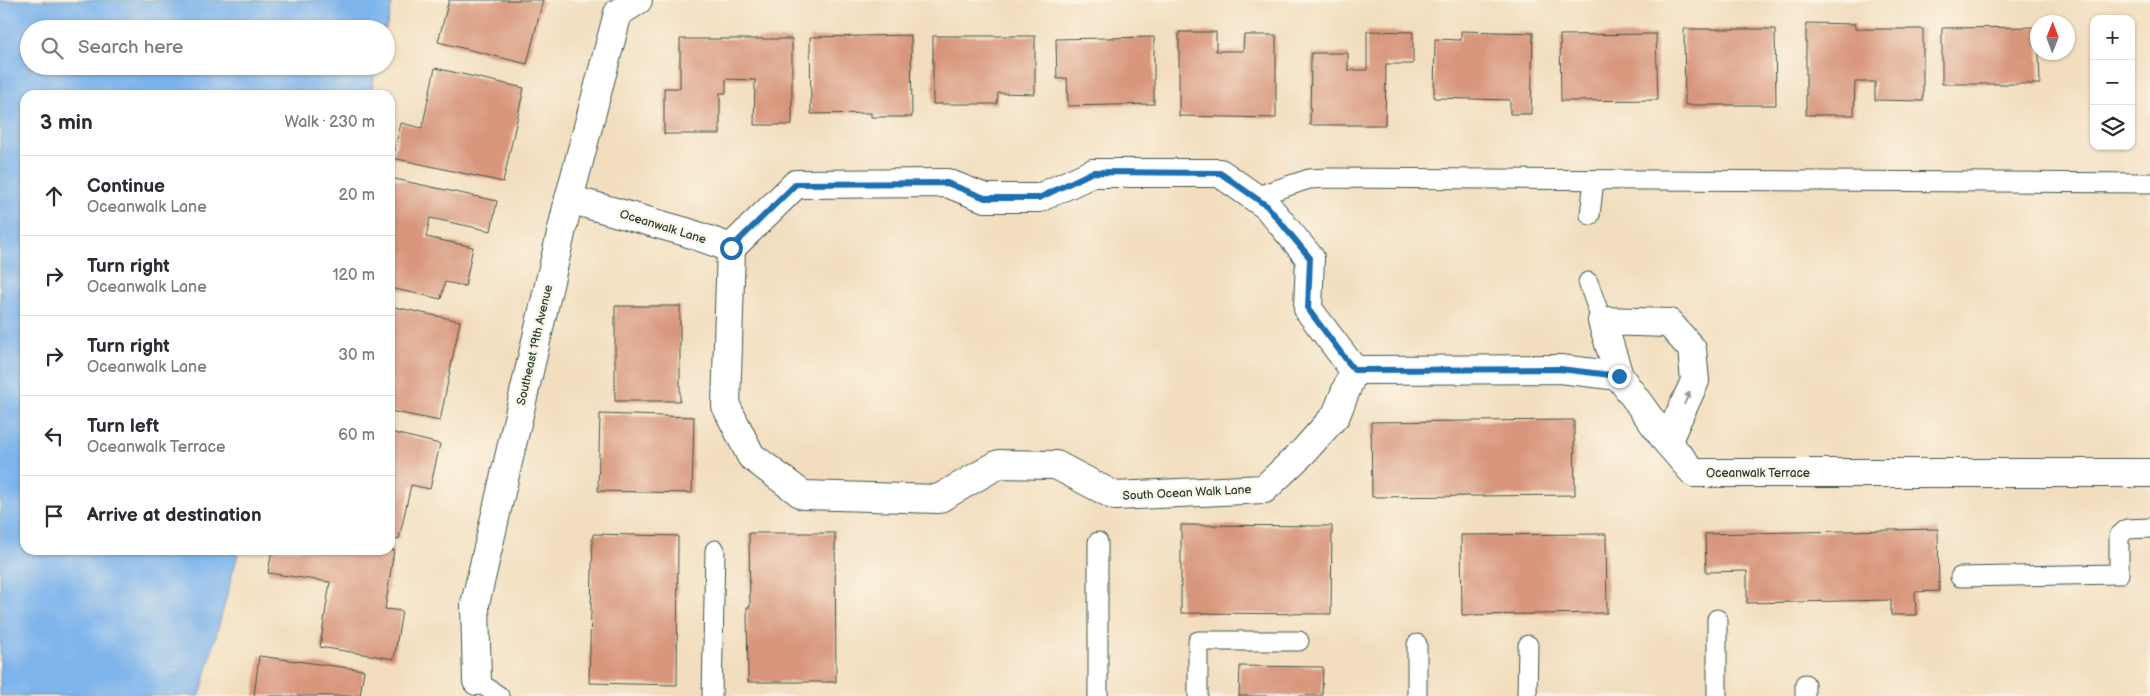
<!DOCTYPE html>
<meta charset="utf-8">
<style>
:root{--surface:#fff;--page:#f7f7f7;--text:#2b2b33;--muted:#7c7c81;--line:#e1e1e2}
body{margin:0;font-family:"Balsamiq Sans",sans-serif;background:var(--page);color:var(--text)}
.controls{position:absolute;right:15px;top:15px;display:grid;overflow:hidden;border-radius:10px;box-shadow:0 1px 4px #0004}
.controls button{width:45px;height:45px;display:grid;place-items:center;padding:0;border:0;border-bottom:1px solid var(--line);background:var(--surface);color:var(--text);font:25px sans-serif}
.compass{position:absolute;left:2030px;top:15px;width:45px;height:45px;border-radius:50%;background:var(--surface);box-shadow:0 1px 4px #0004;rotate:1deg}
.stop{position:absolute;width:15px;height:15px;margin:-11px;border:4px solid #1f6fb2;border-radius:50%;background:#fff}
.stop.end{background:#1f6fb2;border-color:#fff;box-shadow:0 1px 5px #0008}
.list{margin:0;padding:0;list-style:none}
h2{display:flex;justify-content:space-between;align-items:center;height:65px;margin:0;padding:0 20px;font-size:21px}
h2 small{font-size:16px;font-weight:400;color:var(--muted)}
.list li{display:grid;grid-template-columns:32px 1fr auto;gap:15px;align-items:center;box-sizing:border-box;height:80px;padding:0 20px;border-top:1px solid var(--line)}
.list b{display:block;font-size:19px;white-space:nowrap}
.list p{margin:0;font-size:16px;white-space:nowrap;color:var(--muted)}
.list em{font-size:16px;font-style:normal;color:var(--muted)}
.icon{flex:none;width:28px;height:28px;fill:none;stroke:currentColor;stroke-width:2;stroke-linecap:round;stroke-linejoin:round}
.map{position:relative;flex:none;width:2150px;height:696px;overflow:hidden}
.search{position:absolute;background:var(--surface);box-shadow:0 1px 4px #0004;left:20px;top:20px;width:375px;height:55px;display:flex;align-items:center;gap:12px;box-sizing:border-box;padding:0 18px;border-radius:28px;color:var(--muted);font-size:19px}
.panel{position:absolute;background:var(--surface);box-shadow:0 1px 4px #0004;left:20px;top:90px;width:375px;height:465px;border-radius:15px}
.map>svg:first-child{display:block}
.water{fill:#7db4ec;stroke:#4e7890}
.building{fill:#d8977d}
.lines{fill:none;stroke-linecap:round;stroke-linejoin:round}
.service-casing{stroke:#3f5549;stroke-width:21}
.minor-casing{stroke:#3f5549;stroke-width:30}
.service{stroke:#fff;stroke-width:19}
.minor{stroke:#fff;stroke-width:28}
.oneway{fill:#8f9e9a}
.route{stroke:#1f6fb2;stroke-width:6}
.labels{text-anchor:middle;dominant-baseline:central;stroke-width:4.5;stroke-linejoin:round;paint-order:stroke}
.street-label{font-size:12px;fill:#1f3d34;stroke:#fcf5e5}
</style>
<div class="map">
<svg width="2150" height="696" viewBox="0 0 2150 696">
<rect width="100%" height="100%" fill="#fcf5e5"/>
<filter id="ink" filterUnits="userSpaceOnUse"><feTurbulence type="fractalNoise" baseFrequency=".02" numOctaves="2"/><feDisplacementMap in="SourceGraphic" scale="10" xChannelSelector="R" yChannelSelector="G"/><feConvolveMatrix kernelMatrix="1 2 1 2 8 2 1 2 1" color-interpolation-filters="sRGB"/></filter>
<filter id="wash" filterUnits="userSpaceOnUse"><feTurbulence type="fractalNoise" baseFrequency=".0096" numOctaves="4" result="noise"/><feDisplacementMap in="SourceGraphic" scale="20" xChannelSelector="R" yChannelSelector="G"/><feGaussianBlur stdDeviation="1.12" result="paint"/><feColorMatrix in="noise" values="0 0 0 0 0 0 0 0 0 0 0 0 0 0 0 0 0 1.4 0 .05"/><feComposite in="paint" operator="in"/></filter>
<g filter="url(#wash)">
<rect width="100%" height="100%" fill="#f2debf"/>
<polygon class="water" points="0,0 393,0 386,29 29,29 29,66 377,66 370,95 25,95 25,550 239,550 200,696 0,696"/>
<g id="blocks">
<g class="building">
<polygon points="449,0 543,0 527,64 438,42"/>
<polygon points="1806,23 1855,24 1855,29 1923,29 1923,101 1875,100 1875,82 1855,82 1854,115 1806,115"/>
<polygon points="2038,27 2040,84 1942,84 1942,28"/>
<polygon points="1684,29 1775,29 1776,105 1685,105"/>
<polygon points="1367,31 1413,32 1413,64 1386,64 1385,125 1310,125 1311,53 1348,53 1348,70 1367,70"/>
<polygon points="1461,31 1533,33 1531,114 1510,114 1510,100 1434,98 1435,39 1461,40"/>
<polygon points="1179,32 1216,32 1216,51 1243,51 1244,35 1276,35 1276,118 1179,116"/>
<polygon points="1656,34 1658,100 1561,101 1560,35"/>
<polygon points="911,35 912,117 871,117 871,113 811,114 810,37"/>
<polygon points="933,36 1035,36 1035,94 998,93 997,104 933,104"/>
<polygon points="1154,37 1154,104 1068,106 1067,78 1057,79 1056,39"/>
<polygon points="680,39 792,39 792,125 754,125 755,80 726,79 726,93 720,93 720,134 664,134 664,88 680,88"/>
<polygon points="435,68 524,88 503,182 393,158 401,123 422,128"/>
<polygon points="390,178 497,201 491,231 430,218 426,237 473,247 465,286 445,282 441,299 390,288"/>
<polygon points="390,306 460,321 440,421 390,411"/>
<rect x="615" y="306" width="65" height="95"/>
<polygon points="600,414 694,417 692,493 598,491"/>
<polygon points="1574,420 1575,495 1372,497 1371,422"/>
<polygon points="390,432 440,444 430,489 411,485 399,539 390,537"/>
<polygon points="1181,525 1332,526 1331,614 1181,613"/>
<polygon points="1938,529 1939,591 1915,592 1916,615 1891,615 1891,600 1747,603 1747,571 1706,572 1705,534"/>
<polygon points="749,533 835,533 836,682 748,682 747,607 750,607"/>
<polygon points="593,534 678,536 677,685 589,683"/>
<polygon points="1606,534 1607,613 1462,615 1461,535"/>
<polygon points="272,550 394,550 385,609 402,611 394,659 320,647 330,582 268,573"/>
<polygon points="259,656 364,670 360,696 254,696"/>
<polygon points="1240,666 1323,667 1322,696 1239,696"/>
</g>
</g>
</g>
<g filter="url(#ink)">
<use href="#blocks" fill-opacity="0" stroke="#3f5549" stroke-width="1"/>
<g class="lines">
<defs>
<g id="service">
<polyline points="1254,197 1309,179 1329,178 2150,183"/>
<polyline points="1590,215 1594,180"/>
<polyline points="1588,282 1602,321"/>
<polyline points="1098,542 1098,696"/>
<polyline points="1960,577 2119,574 2119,536 2127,529 2150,528"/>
<polyline points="1717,619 1717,696"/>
<polyline points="1417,644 1417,696"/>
<polyline points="477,681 499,696"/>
<polyline points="712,696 715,550"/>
<polyline points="1198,696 1198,641 1299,641"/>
<polyline points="1527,696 1528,645"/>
<polyline points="1805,696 1805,684"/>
</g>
<g id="minor">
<polyline points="569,199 686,232 731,248 796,184 947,183 985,198 1039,198 1093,173 1220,173 1267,206 1310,258 1308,309 1354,370"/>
<polyline points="731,248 726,406 751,456 803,495 938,499 999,464 1056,465 1115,496 1264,489 1304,451 1336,415 1354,370"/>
<polyline points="1354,370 1560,369 1619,376"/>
<polyline points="1667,442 1695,381 1692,349 1669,323 1602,321 1619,376 1667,442 1694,473 2150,473"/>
<polyline points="477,681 475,604 569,199 618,13 638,0"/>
</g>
</defs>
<use href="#service" class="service-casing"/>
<use href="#minor" class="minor-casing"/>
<use href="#service" class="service"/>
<use href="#minor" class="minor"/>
</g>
<defs><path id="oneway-solid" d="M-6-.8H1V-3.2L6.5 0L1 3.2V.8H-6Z" transform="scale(1.25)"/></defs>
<use class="oneway" href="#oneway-solid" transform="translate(1687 398) rotate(-66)"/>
</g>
<g class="lines" filter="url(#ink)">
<polyline class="route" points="731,248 796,184 947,183 985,198 1039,198 1093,172 1220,173 1267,206 1310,258 1308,309 1354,370 1560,369 1619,376"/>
</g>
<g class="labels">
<g class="street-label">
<text transform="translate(663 227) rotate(17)">Oceanwalk Lane</text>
<text transform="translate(535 345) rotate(-77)">Southeast 19th Avenue</text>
<text x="1758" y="473">Oceanwalk Terrace</text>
<text transform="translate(1187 493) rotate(-3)">South Ocean Walk Lane</text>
</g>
</g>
</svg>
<div class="controls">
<button>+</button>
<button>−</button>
<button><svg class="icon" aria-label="layers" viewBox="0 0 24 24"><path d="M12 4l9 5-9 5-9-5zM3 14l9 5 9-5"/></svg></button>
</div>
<svg class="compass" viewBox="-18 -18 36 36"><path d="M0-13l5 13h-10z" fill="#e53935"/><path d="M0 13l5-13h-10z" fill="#7c7c81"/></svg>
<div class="stop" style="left:731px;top:248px"></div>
<div class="stop end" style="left:1619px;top:376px"></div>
<div class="search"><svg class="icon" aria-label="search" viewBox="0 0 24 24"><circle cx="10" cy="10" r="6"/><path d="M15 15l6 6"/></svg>Search here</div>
<section class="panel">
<h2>3 min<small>Walk · 230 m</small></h2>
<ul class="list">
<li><svg class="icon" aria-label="ahead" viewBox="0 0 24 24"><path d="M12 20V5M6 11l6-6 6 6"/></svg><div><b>Continue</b><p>Oceanwalk Lane</p></div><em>20 m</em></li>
<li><svg class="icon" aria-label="right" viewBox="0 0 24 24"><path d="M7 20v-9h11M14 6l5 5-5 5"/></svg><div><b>Turn right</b><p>Oceanwalk Lane</p></div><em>120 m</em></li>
<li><svg class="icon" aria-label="right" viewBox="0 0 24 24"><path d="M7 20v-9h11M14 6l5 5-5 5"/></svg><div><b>Turn right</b><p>Oceanwalk Lane</p></div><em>30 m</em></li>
<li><svg class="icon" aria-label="left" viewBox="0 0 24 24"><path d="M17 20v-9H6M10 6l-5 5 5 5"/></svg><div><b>Turn left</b><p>Oceanwalk Terrace</p></div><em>60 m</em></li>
<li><svg class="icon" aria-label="arrive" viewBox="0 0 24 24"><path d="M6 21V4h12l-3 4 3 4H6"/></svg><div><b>Arrive at destination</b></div></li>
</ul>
</section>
</div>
